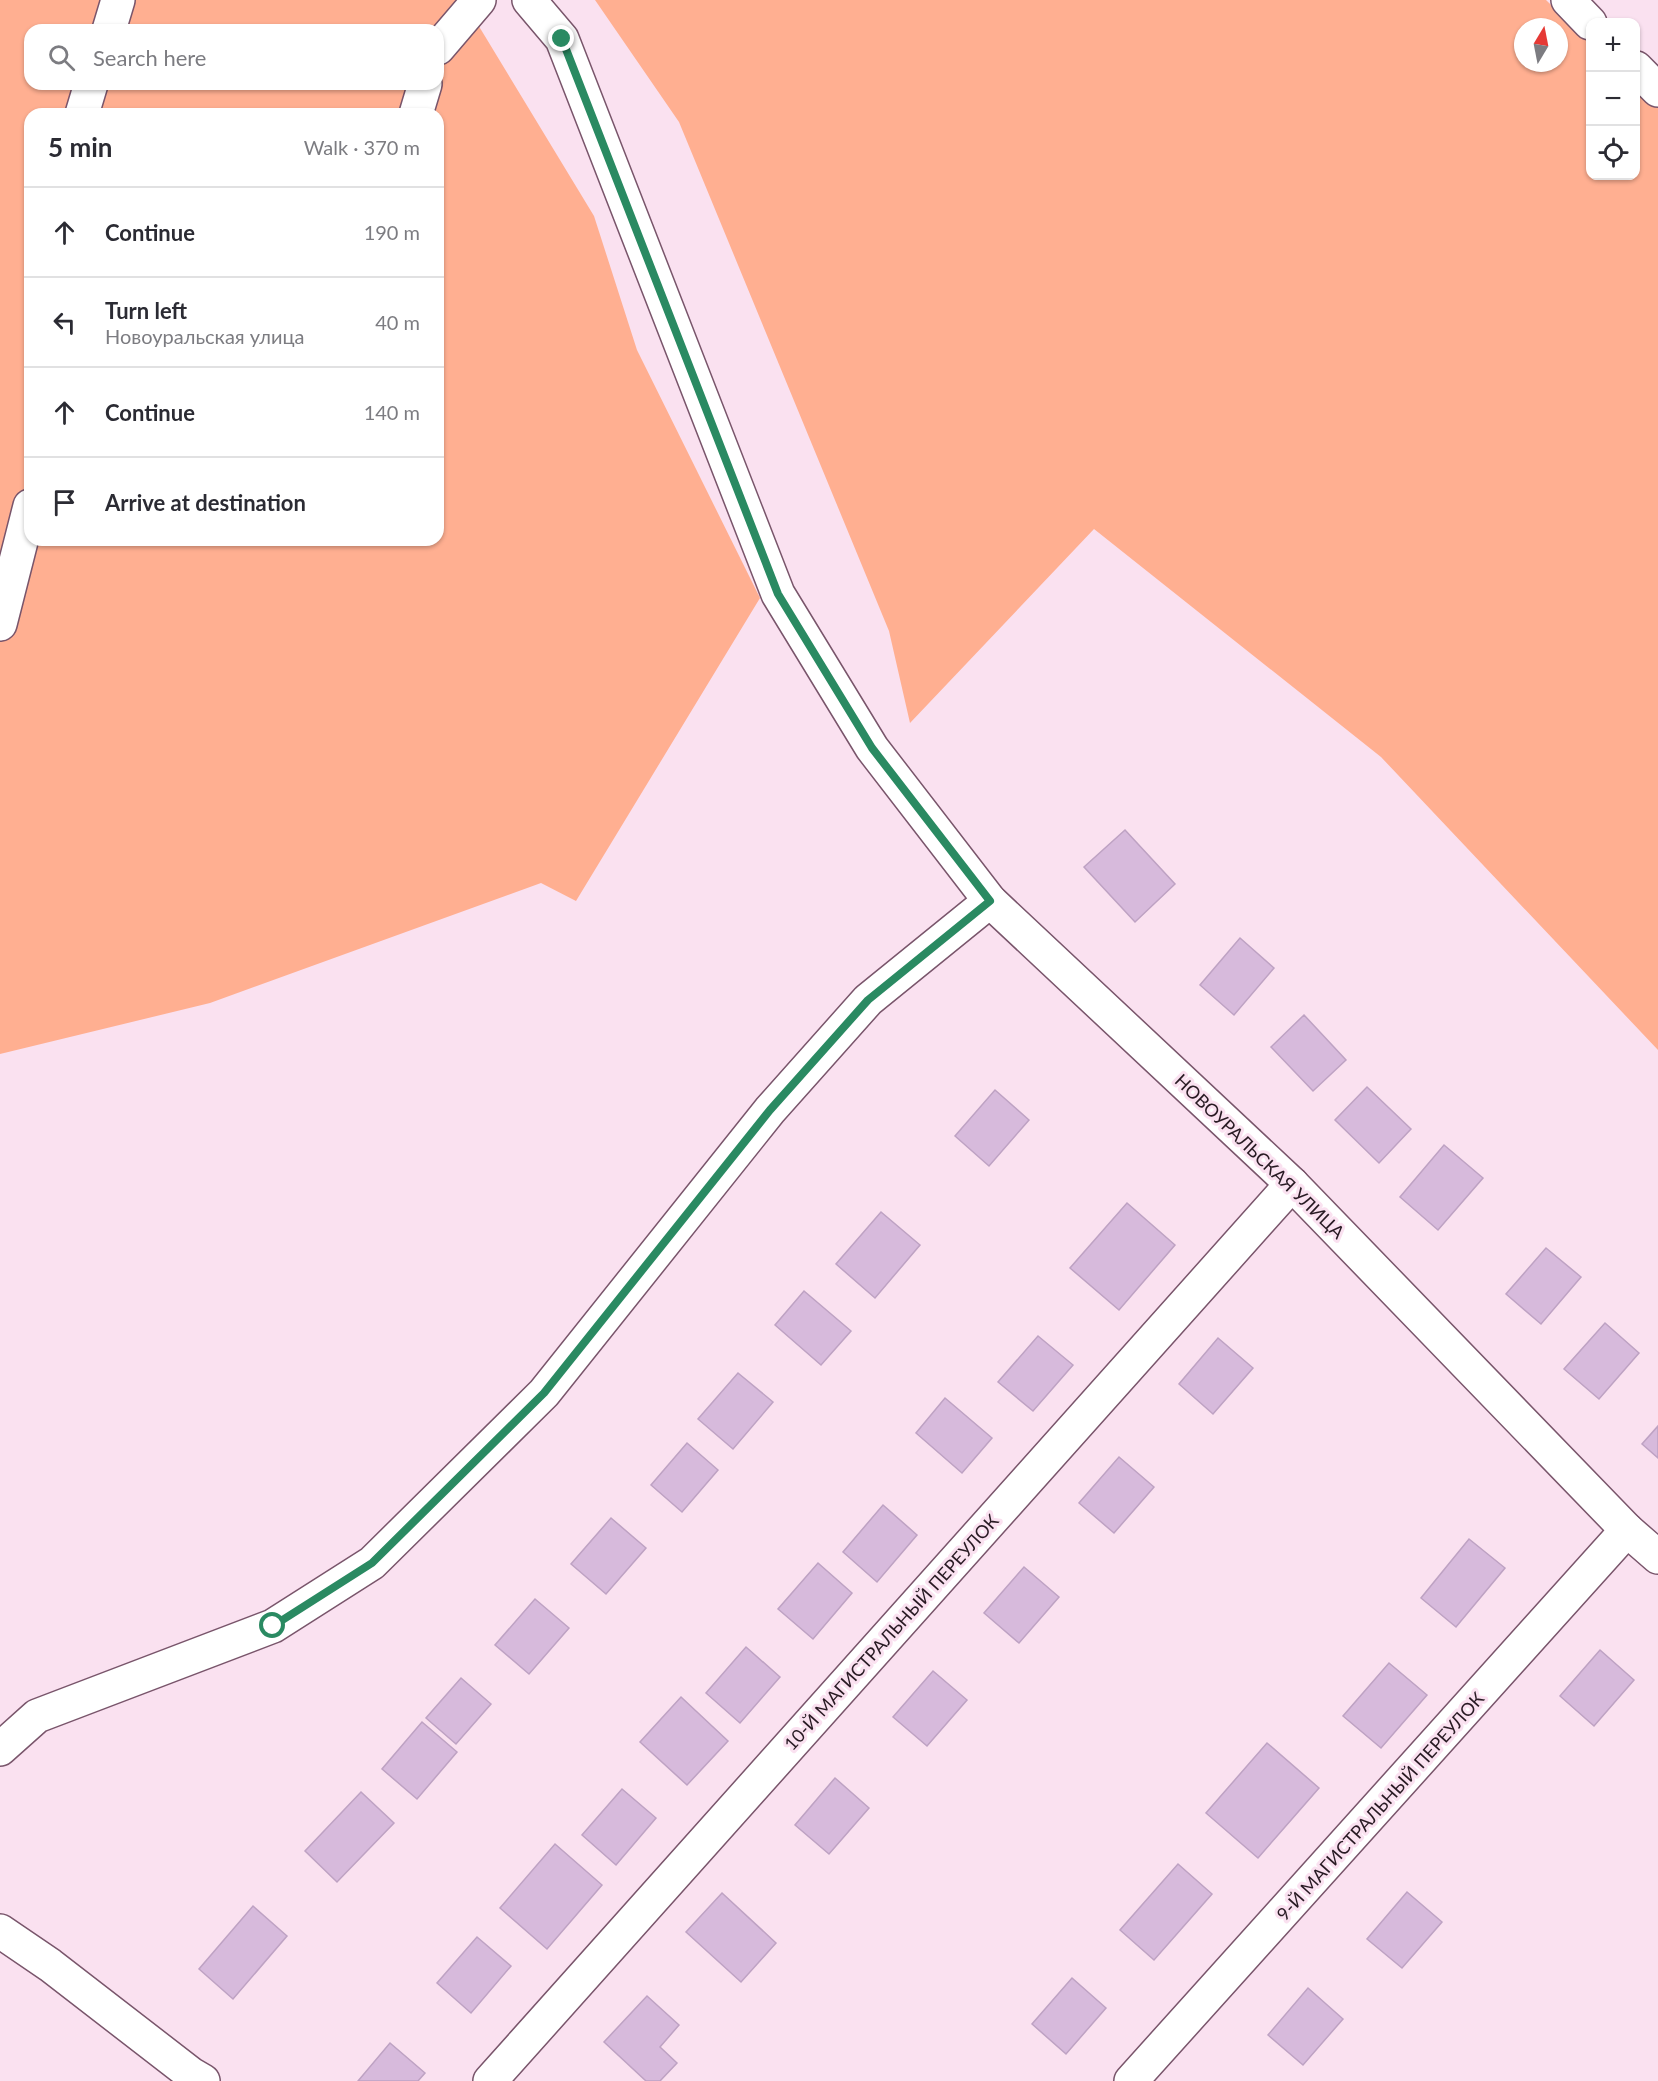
<!DOCTYPE html>
<meta charset="utf-8">
<style>
:root{--surface:#fff;--page:#f2f2f3;--text:#2b2b33;--muted:#7c7c81;--line:#e1e1e2}
body{margin:0;font-family:Lato,sans-serif;background:var(--page);color:var(--text)}
.controls{position:absolute;right:18px;top:18px;display:grid;overflow:hidden;border-radius:12px;box-shadow:0 2px 4px #0004}
.controls button{width:54px;height:54px;display:grid;place-items:center;padding:0;border:0;border-bottom:2px solid var(--line);background:var(--surface);color:var(--text);font:30px sans-serif}
.compass{position:absolute;left:1514px;top:18px;width:54px;height:54px;border-radius:50%;background:var(--surface);box-shadow:0 2px 4px #0004;rotate:10deg}
.stop{position:absolute;width:18px;height:18px;margin:-14px;border:4px solid #2a8a62;border-radius:50%;background:#fff}
.stop.end{background:#2a8a62;border-color:#fff;box-shadow:0 2px 6px #0008}
.list{margin:0;padding:0;list-style:none}
h2{display:flex;justify-content:space-between;align-items:center;height:78px;margin:0;padding:0 24px;font-size:26px}
h2 small{font-size:20px;font-weight:400;color:var(--muted)}
.list li{display:grid;grid-template-columns:39px 1fr auto;gap:18px;align-items:center;box-sizing:border-box;height:90px;padding:0 24px;border-top:2px solid var(--line)}
.list b{display:block;font-size:22px;white-space:nowrap}
.list p{margin:0;font-size:20px;white-space:nowrap;color:var(--muted)}
.list em{font-size:20px;font-style:normal;color:var(--muted)}
.icon{flex:none;width:33px;height:33px;fill:none;stroke:currentColor;stroke-width:2;stroke-linecap:round;stroke-linejoin:round}
.map{position:relative;flex:none;width:1658px;height:2081px;overflow:hidden}
.search{position:absolute;background:var(--surface);box-shadow:0 2px 4px #0004;left:24px;top:24px;width:420px;height:66px;display:flex;align-items:center;gap:15px;box-sizing:border-box;padding:0 21px;border-radius:18px;color:var(--muted);font-size:22px}
.panel{position:absolute;background:var(--surface);box-shadow:0 2px 4px #0004;left:24px;top:108px;width:420px;height:438px;border-radius:18px}
.map>svg:first-child{display:block}
.green{fill:#ffaf91;fill-rule:evenodd}
.building{fill:#d7badc;stroke:#bea2c3;stroke-width:1.5}
.lines{fill:none;stroke-linecap:round;stroke-linejoin:round}
.minor-casing{stroke:#79556b;stroke-width:36}
.minor{stroke:#fff;stroke-width:33}
.route{stroke:#2a8a62;stroke-width:8}
.labels{text-anchor:middle;dominant-baseline:central;stroke-width:6;stroke-linejoin:round;paint-order:stroke}
.street-label{font-size:18px;fill:#281a23;stroke:#fae1f0}
</style>
<div class="map">
<svg width="1658" height="2081" viewBox="0 0 1658 2081">
<rect width="100%" height="100%" fill="#fae1f0"/>
<g class="green">
<path d="M 0,0 L 463,0 L 594,216 L 637,350 L 760,598 L 576,901 L 541,883 L 210,1003 L 0,1054 ZM 30,30 L 438,30 L 438,84 L 30,84 ZM 30,114 L 438,114 L 438,540 L 30,540 Z"/>
<path d="M 595,0 L 1546,0 L 1590,43 L 1590,176 L 1636,176 L 1636,86 L 1658,107 L 1658,1050 L 1381,757 L 1094,529 L 910,723 L 889,631 L 679,122 ZM 1523,27 L 1559,27 L 1559,63 L 1523,63 Z"/>
</g>
<g class="building">
<polygon points="1125,830 1175,884 1135,922 1084,867"/>
<polygon points="1240,938 1274,968 1234,1015 1200,985"/>
<polygon points="1304,1015 1346,1060 1313,1091 1271,1047"/>
<polygon points="1367,1087 1411,1129 1379,1163 1335,1120"/>
<polygon points="995,1090 1029,1120 989,1166 955,1136"/>
<polygon points="1444,1145 1483,1178 1438,1230 1400,1197"/>
<polygon points="1127,1203 1175,1245 1119,1310 1070,1268"/>
<polygon points="881,1212 920,1245 875,1298 836,1264"/>
<polygon points="1546,1248 1581,1277 1541,1324 1506,1294"/>
<polygon points="804,1291 851,1331 821,1365 775,1325"/>
<polygon points="1605,1323 1639,1353 1599,1399 1564,1369"/>
<polygon points="1038,1336 1073,1365 1033,1411 998,1382"/>
<polygon points="1218,1338 1253,1368 1213,1414 1179,1384"/>
<polygon points="738,1373 773,1402 733,1449 698,1419"/>
<polygon points="945,1398 992,1438 962,1473 916,1433"/>
<polygon points="1658,1426 1658,1458 1642,1444"/>
<polygon points="687,1443 718,1470 682,1512 651,1485"/>
<polygon points="1119,1457 1154,1487 1114,1533 1079,1503"/>
<polygon points="883,1505 917,1535 877,1582 843,1552"/>
<polygon points="611,1518 646,1548 606,1594 571,1564"/>
<polygon points="1469,1539 1505,1568 1456,1627 1421,1598"/>
<polygon points="818,1563 852,1593 813,1639 778,1609"/>
<polygon points="1024,1567 1059,1597 1019,1643 984,1613"/>
<polygon points="535,1599 569,1628 529,1674 495,1645"/>
<polygon points="746,1647 780,1677 740,1723 706,1693"/>
<polygon points="1600,1650 1634,1680 1594,1726 1560,1696"/>
<polygon points="1389,1663 1427,1695 1381,1748 1343,1716"/>
<polygon points="933,1671 967,1700 927,1746 893,1717"/>
<polygon points="461,1678 491,1704 456,1744 426,1718"/>
<polygon points="681,1697 728,1741 687,1785 640,1742"/>
<polygon points="422,1722 457,1752 417,1799 382,1769"/>
<polygon points="1267,1743 1319,1788 1258,1858 1206,1813"/>
<polygon points="835,1778 869,1808 829,1854 795,1825"/>
<polygon points="622,1789 656,1818 616,1865 582,1835"/>
<polygon points="361,1792 394,1823 337,1882 305,1851"/>
<polygon points="555,1844 602,1885 547,1949 500,1908"/>
<polygon points="1178,1864 1212,1894 1154,1960 1120,1930"/>
<polygon points="1407,1892 1442,1922 1402,1968 1367,1939"/>
<polygon points="722,1893 776,1943 741,1982 686,1932"/>
<polygon points="253,1906 287,1936 233,1999 199,1969"/>
<polygon points="477,1937 511,1966 471,2013 437,1983"/>
<polygon points="1072,1978 1106,2008 1066,2054 1032,2024"/>
<polygon points="1308,1988 1343,2019 1303,2065 1268,2035"/>
<polygon points="647,1996 679,2025 660,2047 677,2063 660,2081 646,2081 604,2042"/>
<polygon points="390,2043 425,2073 418,2081 358,2081"/>
</g>
<g class="lines">
<defs>
<g id="minor">
<polyline points="529,0 562,39 778,594 872,748 990,901 1292,1184 1627,1530 1658,1557"/>
<polyline points="1568,0 1590,23"/>
<polyline points="109,30 118,0"/>
<polyline points="438,48 479,0"/>
<polyline points="1636,68 1658,90"/>
<polyline points="82,114 91,84"/>
<polyline points="416,114 425,84"/>
<polyline points="0,624 30,506"/>
<polyline points="0,1749 37,1716 273,1626 372,1563 544,1393 770,1110 868,1000 990,901"/>
<polyline points="0,1931 50,1965 191,2074 203,2081"/>
<polyline points="490,2081 1292,1184"/>
<polyline points="1131,2081 1627,1530"/>
</g>
</defs>
<use href="#minor" class="minor-casing"/>
<use href="#minor" class="minor"/>
</g>
<g class="lines">
<polyline class="route" points="273,1626 372,1563 544,1393 770,1110 868,1000 990,901 872,748 778,594 562,39"/>
</g>
<g class="labels">
<g class="street-label">
<text transform="translate(1260 1156) rotate(44)">НОВОУРАЛЬСКАЯ УЛИЦА</text>
<text transform="translate(891 1632) rotate(-48)">10-Й МАГИСТРАЛЬНЫЙ ПЕРЕУЛОК</text>
<text transform="translate(1380 1806) rotate(-48)">9-Й МАГИСТРАЛЬНЫЙ ПЕРЕУЛОК</text>
</g>
</g>
</svg>
<div class="controls">
<button>+</button>
<button>−</button>
<button><svg class="icon" aria-label="locate" viewBox="0 0 24 24"><circle cx="12" cy="12" r="6"/><path d="M12 2v4M12 18v4M2 12h4M18 12h4"/></svg></button>
</div>
<svg class="compass" viewBox="-18 -18 36 36"><path d="M0-13l5 13h-10z" fill="#e53935"/><path d="M0 13l5-13h-10z" fill="#7c7c81"/></svg>
<div class="stop" style="left:273px;top:1626px"></div>
<div class="stop end" style="left:562px;top:39px"></div>
<div class="search"><svg class="icon" aria-label="search" viewBox="0 0 24 24"><circle cx="10" cy="10" r="6"/><path d="M15 15l6 6"/></svg>Search here</div>
<section class="panel">
<h2>5 min<small>Walk · 370 m</small></h2>
<ul class="list">
<li><svg class="icon" aria-label="ahead" viewBox="0 0 24 24"><path d="M12 20V5M6 11l6-6 6 6"/></svg><div><b>Continue</b></div><em>190 m</em></li>
<li><svg class="icon" aria-label="left" viewBox="0 0 24 24"><path d="M17 20v-9H6M10 6l-5 5 5 5"/></svg><div><b>Turn left</b><p>Новоуральская улица</p></div><em>40 m</em></li>
<li><svg class="icon" aria-label="ahead" viewBox="0 0 24 24"><path d="M12 20V5M6 11l6-6 6 6"/></svg><div><b>Continue</b></div><em>140 m</em></li>
<li><svg class="icon" aria-label="arrive" viewBox="0 0 24 24"><path d="M6 21V4h12l-3 4 3 4H6"/></svg><div><b>Arrive at destination</b></div></li>
</ul>
</section>
</div>
